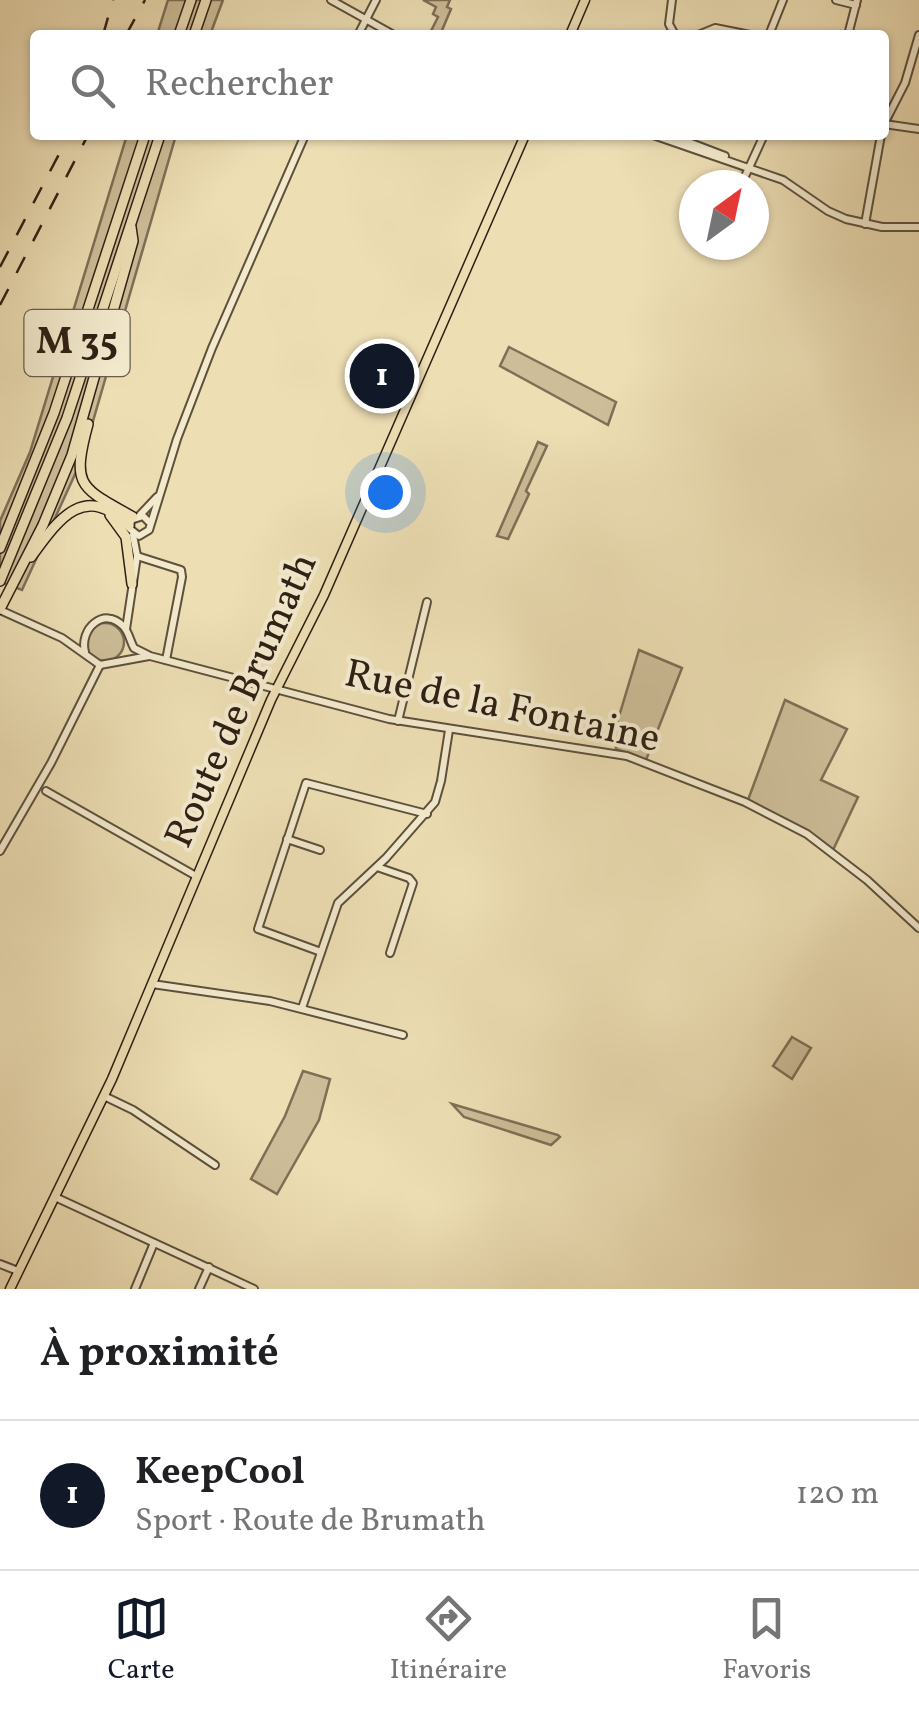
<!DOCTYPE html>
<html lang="fr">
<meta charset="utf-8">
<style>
:root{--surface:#fff;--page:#f6f6f6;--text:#202124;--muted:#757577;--line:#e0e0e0;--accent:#111827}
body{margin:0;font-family:Vollkorn,serif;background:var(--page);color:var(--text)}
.compass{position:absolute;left:679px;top:170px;width:90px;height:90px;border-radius:50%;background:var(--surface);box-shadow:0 2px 8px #0004;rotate:33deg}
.you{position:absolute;left:385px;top:492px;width:35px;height:35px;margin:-25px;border:8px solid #fff;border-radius:50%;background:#1a73e8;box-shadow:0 0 0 15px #1a73e833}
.badge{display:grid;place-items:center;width:65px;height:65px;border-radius:50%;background:var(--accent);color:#fff;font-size:32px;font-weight:700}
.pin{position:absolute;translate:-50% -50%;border:5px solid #fff;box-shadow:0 2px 10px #0006}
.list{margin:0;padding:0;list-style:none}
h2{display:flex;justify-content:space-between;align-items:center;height:130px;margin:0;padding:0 40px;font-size:42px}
h2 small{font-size:32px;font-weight:400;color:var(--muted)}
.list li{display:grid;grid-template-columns:65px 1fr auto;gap:30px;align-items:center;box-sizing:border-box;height:150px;padding:0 40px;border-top:2px solid var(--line)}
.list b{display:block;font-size:38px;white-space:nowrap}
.list p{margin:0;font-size:32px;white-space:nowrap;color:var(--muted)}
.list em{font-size:32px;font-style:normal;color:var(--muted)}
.icon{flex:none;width:55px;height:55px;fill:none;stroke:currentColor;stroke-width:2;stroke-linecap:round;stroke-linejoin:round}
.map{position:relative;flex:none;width:919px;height:1289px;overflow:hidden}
.search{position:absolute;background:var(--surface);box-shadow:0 2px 8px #0004;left:30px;right:30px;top:30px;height:110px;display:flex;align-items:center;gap:25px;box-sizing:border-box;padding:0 35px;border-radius:10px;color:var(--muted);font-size:38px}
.sheet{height:280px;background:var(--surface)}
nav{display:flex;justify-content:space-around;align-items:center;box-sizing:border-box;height:140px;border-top:2px solid var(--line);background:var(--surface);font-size:28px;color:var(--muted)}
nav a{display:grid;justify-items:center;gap:5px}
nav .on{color:var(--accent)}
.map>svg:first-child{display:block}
.green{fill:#cdbe99;stroke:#7e6f56;stroke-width:2.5}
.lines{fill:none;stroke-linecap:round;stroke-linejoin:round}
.minor-casing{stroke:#5e503c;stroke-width:10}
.major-casing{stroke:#2f2014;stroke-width:11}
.highway-casing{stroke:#2f2014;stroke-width:12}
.minor{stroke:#f3eace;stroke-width:6}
.major{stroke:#eddeb4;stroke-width:8}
.highway{stroke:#eddeb4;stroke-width:9}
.rail{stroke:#2f2014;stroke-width:2.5;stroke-dasharray:18 18;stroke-linecap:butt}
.labels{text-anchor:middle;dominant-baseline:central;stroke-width:8;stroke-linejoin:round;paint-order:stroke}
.shield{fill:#f3eace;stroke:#6a5d4c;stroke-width:2.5}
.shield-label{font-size:38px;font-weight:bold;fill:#2f2014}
.street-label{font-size:40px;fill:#2f2014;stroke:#f3eace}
</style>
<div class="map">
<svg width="919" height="1289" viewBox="0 0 919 1289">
<rect width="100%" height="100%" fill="#eddeb4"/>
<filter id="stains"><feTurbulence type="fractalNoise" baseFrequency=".002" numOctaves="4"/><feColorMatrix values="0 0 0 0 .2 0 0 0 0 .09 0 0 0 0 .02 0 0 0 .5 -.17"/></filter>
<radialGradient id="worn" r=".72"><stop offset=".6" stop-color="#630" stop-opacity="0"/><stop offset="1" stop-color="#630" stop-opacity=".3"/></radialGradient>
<g class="green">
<polygon points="168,0 223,0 210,35 157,35"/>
<polygon points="423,0 450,0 447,7 451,9 440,35 429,35 438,17 433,14 436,7"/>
<polygon points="127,135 176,135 82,459 22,590 0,582 0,521 30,452"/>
<polygon points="509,347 616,402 608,425 500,366"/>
<polygon points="538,442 547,446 526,491 529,494 508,539 497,536"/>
<circle cx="105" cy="642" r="19"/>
<polygon points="639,650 682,668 646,760 616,749 614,733"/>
<polygon points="785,700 847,729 821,780 858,797 833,850 808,832 748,800"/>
<polygon points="792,1037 811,1048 792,1079 773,1066"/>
<polygon points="303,1071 330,1079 319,1120 277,1194 251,1179 285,1116"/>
<polygon points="452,1104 558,1135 560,1137 551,1145 464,1117"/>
</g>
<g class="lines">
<defs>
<g id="minor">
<polyline points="331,0 394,35"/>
<polyline points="672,0 669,24 675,35"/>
<polyline points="836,0 856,5"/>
<polyline points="358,35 376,0"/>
<polyline points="698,35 715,28 750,35"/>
<polyline points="769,35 783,0"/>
<polyline points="848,35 857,0"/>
<polyline points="884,124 905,83 919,35"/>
<polyline points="884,124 919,129"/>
<polyline points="653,135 783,180 828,211 846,219 882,227 919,227"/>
<polyline points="670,135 725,156"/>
<polyline points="741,185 764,135"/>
<polyline points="865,224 881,135"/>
<polyline points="369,494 396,504 403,497"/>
<polyline points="140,515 157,497"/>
<polyline points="149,522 143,516 131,520 130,529 139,536 149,530 177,439 212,348 305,135"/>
<polyline points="137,556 181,570 182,577 166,660"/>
<polyline points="0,610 62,638 100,665 149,656"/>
<polyline points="126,629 137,556 133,535"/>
<path d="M 85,652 C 79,629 104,606 123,626 C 129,632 130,641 134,648 L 150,656 L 389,719 L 627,756 L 745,802 L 807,834 L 867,880 L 919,928"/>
<polyline points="398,721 427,602"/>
<polyline points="46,791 196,876"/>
<polyline points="287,839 320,850"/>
<polyline points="0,851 51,763 100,665"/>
<polyline points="377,867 409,878 413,883 390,953"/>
<polyline points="321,952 258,929 306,783 427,814"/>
<polyline points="152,984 270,1001 403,1035"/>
<polyline points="302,1008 338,903 386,858 435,802 441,781 449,730"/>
<polyline points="104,1096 133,1110 215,1165"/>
<polyline points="55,1197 254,1289"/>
<polyline points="0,1264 18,1271"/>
<polyline points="135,1289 154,1243"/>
<polyline points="199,1289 209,1267"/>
</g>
<g id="major">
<polyline points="570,35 585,0"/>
<polyline points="10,1289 112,1079 271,700 324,595 525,135"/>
</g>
<g id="highway">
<polyline points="179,35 191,0"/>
<polyline points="194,35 206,0"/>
<path d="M 88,424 C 71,487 80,487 133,517"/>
<polyline points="110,515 126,537 132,584"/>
<polyline points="0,548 54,413 145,135"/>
<path d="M 31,557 C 58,520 84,481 129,526"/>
<polyline points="0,581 67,418 160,135"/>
<polyline points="0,609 43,525 72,455 133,241 131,227"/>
</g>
</defs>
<use href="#minor" class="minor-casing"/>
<use href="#major" class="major-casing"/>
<use href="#highway" class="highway-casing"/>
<use href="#minor" class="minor"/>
<use href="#major" class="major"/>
<use href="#highway" class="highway"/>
<g class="rail">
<polyline points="103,35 113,0"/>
<polyline points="126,35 145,0"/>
<polyline points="0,267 69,135"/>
<polyline points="0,305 88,135"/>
</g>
</g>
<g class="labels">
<rect class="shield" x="24.5" y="310" width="105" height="66" rx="8"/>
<g class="shield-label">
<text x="77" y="343">M 35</text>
</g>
<g class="street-label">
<text transform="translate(243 701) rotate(-66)">Route de Brumath</text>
<text transform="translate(502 708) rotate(12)">Rue de la Fontaine</text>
</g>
</g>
<rect width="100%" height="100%" filter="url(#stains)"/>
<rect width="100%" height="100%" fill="url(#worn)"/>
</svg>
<svg class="compass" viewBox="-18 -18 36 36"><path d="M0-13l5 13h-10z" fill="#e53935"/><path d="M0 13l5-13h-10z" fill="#757577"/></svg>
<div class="you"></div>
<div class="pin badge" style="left:382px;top:376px">1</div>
<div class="search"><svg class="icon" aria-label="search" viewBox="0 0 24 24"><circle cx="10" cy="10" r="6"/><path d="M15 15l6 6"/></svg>Rechercher</div>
</div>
<section class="sheet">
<h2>À proximité<small></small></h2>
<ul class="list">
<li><span class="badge">1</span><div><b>KeepCool</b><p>Sport · Route de Brumath</p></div><em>120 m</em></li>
</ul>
</section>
<nav>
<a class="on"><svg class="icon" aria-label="map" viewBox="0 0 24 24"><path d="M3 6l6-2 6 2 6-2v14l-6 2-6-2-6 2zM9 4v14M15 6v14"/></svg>Carte</a>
<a><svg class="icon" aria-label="directions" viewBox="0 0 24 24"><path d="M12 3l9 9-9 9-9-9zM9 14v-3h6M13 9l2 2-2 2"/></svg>Itinéraire</a>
<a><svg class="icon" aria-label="saved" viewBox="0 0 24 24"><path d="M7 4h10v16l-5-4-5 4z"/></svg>Favoris</a>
</nav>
